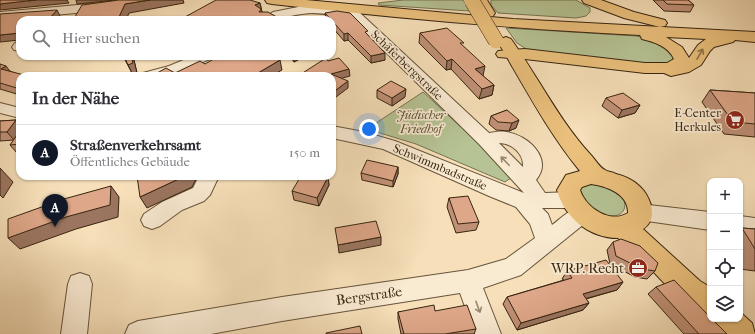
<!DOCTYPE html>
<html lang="de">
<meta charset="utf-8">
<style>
:root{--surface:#fff;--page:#f2f2f3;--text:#2b2b33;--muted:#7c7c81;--line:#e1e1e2;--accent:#111827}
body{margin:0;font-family:"IM FELL French Canon",serif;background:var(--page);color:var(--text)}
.controls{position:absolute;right:12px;bottom:12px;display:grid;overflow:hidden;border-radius:8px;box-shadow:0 1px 3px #0004}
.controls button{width:36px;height:36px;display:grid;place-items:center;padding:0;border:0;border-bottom:1px solid var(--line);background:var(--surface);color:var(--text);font:20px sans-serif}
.you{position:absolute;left:369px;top:129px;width:14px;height:14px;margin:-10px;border:3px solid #fff;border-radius:50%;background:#1a73e8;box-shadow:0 0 0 6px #1a73e833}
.badge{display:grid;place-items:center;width:26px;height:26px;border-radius:50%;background:var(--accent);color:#fff;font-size:13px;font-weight:700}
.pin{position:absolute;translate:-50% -33px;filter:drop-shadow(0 1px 2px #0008)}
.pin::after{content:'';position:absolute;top:21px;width:14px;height:12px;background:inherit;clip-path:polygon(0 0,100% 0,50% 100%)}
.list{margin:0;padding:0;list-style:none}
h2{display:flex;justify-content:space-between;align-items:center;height:52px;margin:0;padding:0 16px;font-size:17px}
h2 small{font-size:13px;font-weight:400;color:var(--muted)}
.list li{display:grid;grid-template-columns:26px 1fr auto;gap:12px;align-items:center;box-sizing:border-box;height:56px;padding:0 16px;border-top:1px solid var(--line)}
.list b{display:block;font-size:15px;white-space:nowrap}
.list p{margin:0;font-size:13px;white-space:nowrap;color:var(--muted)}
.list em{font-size:13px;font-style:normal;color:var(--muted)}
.icon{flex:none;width:22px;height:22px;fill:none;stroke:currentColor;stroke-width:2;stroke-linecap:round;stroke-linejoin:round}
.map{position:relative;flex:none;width:755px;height:334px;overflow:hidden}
.search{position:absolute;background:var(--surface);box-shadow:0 1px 3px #0004;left:16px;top:16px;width:320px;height:44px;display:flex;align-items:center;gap:10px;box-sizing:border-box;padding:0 14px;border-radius:12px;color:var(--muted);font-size:15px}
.panel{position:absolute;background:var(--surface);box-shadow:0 1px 3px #0004;left:16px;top:72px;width:320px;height:108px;border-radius:12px}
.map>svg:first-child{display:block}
.green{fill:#b6c394;stroke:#767452}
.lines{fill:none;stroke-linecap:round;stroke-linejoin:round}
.minor-casing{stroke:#67543a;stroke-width:2}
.major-casing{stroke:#372510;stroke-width:2}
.highway-casing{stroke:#372510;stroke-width:2}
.minor{fill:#f9ead2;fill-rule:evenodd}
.major{fill:#ebc07c;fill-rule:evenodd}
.highway{fill:#ebc07c;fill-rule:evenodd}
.major-bridge-casing{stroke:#372510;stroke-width:16;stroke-linecap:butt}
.major-bridge{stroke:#ebc07c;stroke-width:15}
.wall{fill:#bf9076;stroke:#372510}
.shaded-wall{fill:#9b7560;stroke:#372510}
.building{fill:#dea789;stroke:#372510}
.oneway{stroke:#917246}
.oneway2{stroke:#988871}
.labels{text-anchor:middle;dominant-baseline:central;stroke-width:3.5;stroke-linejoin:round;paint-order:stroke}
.street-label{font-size:12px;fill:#372510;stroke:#f9ead2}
.poi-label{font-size:12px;fill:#372510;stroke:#f9ead2;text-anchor:end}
.park-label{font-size:12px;font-style:italic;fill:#574c31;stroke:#f9ead2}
.near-poi-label{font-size:14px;fill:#372510;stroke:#f9ead2;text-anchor:end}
.near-street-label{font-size:14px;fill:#372510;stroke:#f9ead2}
</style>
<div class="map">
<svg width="755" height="334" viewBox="0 0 755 334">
<rect width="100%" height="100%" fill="#f6dfb9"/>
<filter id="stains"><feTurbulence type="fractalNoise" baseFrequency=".005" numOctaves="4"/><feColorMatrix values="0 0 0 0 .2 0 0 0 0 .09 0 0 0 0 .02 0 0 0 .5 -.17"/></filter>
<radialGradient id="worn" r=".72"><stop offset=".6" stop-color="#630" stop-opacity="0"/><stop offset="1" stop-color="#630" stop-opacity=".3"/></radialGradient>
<g class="green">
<polygon points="403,0 463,0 470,11 379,5 378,3"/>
<polygon points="491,0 576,0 590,8 590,12 586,16 576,18 498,13 491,5"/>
<polygon points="506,28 636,36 649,39 672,50 675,61 664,66 528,50 517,43"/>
<polygon points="423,92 514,176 505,182 416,144 367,129"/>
<path d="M 591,183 C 599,185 608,187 615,190 C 627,196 630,215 613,216 C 604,217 595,211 587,208 L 579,190 L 582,186 Z"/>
</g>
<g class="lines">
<defs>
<g id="minor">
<polygon points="133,0 163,0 161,2 157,3 108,10 0,20 0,12"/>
<path d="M 303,6 L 322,6 L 359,12 L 489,133 C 495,132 501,131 507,132 C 528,135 554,159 536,180 L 545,193 L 571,192 L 578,194 L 581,200 L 578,206 L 571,208 L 542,208 L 548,214 L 552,225 C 564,216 575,203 589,208 L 593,214 L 589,220 L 521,275 L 483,288 L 501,334 L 475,334 L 460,293 L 282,321 L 211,334 L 125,334 L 129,325 L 138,321 L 282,297 L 468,270 L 506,259 L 535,238 L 530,224 L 516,207 L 489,196 L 383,149 L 332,138 L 332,126 L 364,132 L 395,141 L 524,193 L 479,144 L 351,18 C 335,16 318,11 302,14 C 288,16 276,20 262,20 L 273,12 ZM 499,143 C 512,143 524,154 523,167 Z"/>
<polygon points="20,42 20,51 14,50 12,47 15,43"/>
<polygon points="193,56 212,56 210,59 179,72 165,76 141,76 143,73 169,66"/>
<polygon points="0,103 20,108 20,118 0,113"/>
<polygon points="199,176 219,176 210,195 204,201 182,210 160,226 152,229 144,226 141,220 144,214 162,202 193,188"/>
<polygon points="640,204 710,212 710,230 640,220 633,218 629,212 633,206"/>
<polygon points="740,216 755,218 755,236 740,234"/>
<polygon points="80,273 89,276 92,284 87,334 61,334 68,284 71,276"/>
</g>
<g id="major">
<polygon points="473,0 487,0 495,13 493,16 488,17 483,16"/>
<path d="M 506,37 L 511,39 C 538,77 559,120 590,154 C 595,159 599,167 605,170 C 608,172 613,172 616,174 C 628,177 639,183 646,194 C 653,206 656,220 643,229 L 700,281 L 710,287 L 710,317 C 682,306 664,282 643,261 C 635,253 626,245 618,238 C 589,238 564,217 557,190 L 566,175 L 580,171 C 548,132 524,86 498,42 L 501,39 ZM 591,184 C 606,186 629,194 628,213 C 610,224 586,208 580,190 L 582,187 Z"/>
<polygon points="740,312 752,323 755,334 720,334 715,329 711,319 740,319"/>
</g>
<g id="highway">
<path d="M 265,0 L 306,0 L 513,19 L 755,32 L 755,42 L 735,40 L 733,42 L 714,47 L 710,51 L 701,65 L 689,72 L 671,76 L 664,73 L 645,73 L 525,59 L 498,57 L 496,54 L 498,51 L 525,49 L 645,63 L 667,63 L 674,59 C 668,46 654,42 642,39 L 640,35 C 517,29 394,18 272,4 L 267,3 ZM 666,37 L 706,39 L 698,45 L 689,58 L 682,47 Z"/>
<polygon points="582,0 601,0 634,12 665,20 667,23 665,26 660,27 624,18 584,3"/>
</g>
</defs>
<use href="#minor" class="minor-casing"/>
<use href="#major" class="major-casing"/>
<use href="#highway" class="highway-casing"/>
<use href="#minor" class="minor"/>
<use href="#major" class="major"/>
<use href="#highway" class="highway"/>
<defs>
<polyline id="major-bridge" points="472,1 496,41"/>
</defs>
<use href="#major-bridge" class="major-bridge-casing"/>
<use href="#major-bridge" class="major-bridge"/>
</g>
<g class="wall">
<polygon points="653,0 688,0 694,5 690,12 664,11"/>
<polygon points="260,3 262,12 282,20 186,20 185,17"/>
<polygon points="325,13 368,35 385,60 371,63 348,40 344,41 332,27 332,20 326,20"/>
<polygon points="420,33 463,46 483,76 494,85 492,95 479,99 451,69 446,70 419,43"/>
<polygon points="123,56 133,56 137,73 133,75"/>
<polygon points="290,56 305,56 294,62"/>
<polygon points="0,64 10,71 20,76 20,95 0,89"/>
<polygon points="377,90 405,97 392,106 377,98"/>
<polygon points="710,90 755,93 755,137 724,134 702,102"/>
<polygon points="606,98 640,105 635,113 618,118 602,106"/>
<polygon points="507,110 516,128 509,131 496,130 489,124 491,116"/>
<polygon points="16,120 20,125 20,131 19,132 20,132 20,153 17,153 10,145 14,140 0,141 0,121"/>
<polygon points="398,167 398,174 393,187 362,180 361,173"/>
<polygon points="328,177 329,185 319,206 294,200 292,191"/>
<polygon points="449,198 479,222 476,230 456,233 447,207"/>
<polygon points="742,228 755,229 755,271 740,269 740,229"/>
<polygon points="613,242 655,271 647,279 635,277 610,264 607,250"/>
<polygon points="567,271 623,282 617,290 586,299 589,303 583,310 517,330 503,304 507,297 564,280 562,279"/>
<polygon points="656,287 727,334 684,334 648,294"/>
<polygon points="435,311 476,329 474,334 401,334 398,319 398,312"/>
</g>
<g class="shaded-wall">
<polygon points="29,0 67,0 69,3 0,10 0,4"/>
<polygon points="76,0 116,0 77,4"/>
<polygon points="150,0 183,0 184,3 129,13 126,20 120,20 119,17 125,4"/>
<polygon points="260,3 263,17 262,20 255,5"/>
<polygon points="57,10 60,16 57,20 48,20"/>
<polygon points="20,33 20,40 0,42 0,35"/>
<polygon points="348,33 348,40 344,41 344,34"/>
<polygon points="385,53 385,60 371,63 371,56"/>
<polygon points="131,56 133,56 137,73 133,75 128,65"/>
<polygon points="293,56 305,56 294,62"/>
<polygon points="452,59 451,69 446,70 447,61"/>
<polygon points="280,60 282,70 271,76 253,76"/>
<polygon points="6,66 12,74 1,69"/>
<polygon points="485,66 483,76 475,69"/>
<polygon points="349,69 350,76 332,81 331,74"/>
<polygon points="348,81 348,88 332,100 332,93"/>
<polygon points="494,85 492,95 479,99 482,89"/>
<polygon points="406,89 405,97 392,106 392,98"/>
<polygon points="640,105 635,113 618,118 622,110"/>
<polygon points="16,120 20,125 20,131 14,140 7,132"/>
<polygon points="519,120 516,128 509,131 512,123"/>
<polygon points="398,167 398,174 393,187 393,181"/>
<polygon points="0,168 13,182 3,198 0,195"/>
<polygon points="185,176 194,176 196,179 192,187 147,208 140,197"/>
<polygon points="328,177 329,185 319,206 317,198"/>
<polygon points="111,186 119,197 118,217 76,229 20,249 8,238"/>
<polygon points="381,237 381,245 339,253 338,245"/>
<polygon points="623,282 617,290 577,301 583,294"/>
<polygon points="589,303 583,310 517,330 521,323"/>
</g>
<g class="building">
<polygon points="0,0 29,0 29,1 36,0 0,4"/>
<polygon points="119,0 150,0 125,4 119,17 120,20 106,20 105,19 95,20 73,20 82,5"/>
<polygon points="216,0 250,0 260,3 255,5 261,9 259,12 268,12 282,20 192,20 193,19 185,17"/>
<polygon points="663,0 688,0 694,5 667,4"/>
<polygon points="57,10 48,20 20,20 20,33 0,35 0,14"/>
<polygon points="337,11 350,13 368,31 365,32 385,53 371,56 348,33 344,34 325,13"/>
<polygon points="447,28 464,43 460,43 485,66 475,69 494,85 482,89 452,59 447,61 420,33"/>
<polygon points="124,56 131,56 133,63 128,65"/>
<polygon points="219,56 270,56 280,60 253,76 152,76 166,68 175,73 200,61 205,64"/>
<polygon points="326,58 328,61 339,58 349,69 331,74 348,81 332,93 332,76 298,76"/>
<polygon points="0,64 6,66 1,69 28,76 20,76 20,89 0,83"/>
<polygon points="391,81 406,89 392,98 377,90"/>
<polygon points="710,90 755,93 755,124 733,122"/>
<polygon points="623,93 640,105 622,110 606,98"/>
<polygon points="507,110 519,120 512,123 498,122 491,116"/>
<polygon points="16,120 7,132 0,132 0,121"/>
<polygon points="19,132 20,132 20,144 10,145"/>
<polygon points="367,160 398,167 393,181 361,173"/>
<polygon points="137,176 185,176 140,197"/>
<polygon points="301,176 323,176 328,177 317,198 292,191"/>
<polygon points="111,186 110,205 66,217 8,238 8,219 64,199"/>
<polygon points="468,196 479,222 458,224 449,198"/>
<polygon points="376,221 381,237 338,245 335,228"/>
<polygon points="742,228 755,229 755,249"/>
<polygon points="621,239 640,246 658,263 655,271 642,269 616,256 613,242"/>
<polygon points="606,260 623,282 583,294 589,303 521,323 507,297 572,278 567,271"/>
<polygon points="674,280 710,317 710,319 712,319 727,334 699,334 656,287"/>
<polygon points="434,305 435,311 467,305 476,329 445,334 404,334 398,312"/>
<polygon points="360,326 362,334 326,334 326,333"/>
</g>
<defs><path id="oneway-shaft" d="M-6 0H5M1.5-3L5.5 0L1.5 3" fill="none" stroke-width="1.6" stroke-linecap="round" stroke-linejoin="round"/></defs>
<use class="oneway" href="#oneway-shaft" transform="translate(700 54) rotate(-60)"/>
<g class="oneway2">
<use href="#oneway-shaft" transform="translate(505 161) rotate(-134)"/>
<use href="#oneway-shaft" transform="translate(478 307) rotate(70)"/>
</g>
<defs>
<symbol id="supermarket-disc" viewBox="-11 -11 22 22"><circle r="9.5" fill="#8f2418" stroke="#f9ead2"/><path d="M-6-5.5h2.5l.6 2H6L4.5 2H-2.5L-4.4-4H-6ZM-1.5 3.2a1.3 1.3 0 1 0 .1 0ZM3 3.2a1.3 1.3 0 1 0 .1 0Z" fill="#fff"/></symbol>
<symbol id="office-disc" viewBox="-11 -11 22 22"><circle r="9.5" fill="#8f2418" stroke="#f9ead2"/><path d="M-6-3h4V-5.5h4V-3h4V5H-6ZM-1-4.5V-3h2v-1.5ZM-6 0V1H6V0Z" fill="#fff"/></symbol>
</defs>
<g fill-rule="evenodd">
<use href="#supermarket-disc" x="724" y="109" width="22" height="22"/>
<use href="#office-disc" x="627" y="257" width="22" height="22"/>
</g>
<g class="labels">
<g class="street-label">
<text transform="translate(407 65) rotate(44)">Schäferbergstraße</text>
<text transform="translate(440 167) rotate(23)">Schwimmbadstraße</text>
</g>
<g class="poi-label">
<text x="721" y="113">E-Center<tspan x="721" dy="14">Herkules</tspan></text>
</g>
<g class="park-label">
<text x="421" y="115">Jüdischer<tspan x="421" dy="14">Friedhof</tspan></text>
</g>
<g class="near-poi-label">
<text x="624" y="268">WRP. Recht</text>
</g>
<g class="near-street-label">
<text transform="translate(369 296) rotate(-8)">Bergstraße</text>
</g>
</g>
<rect width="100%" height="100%" filter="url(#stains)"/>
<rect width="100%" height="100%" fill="url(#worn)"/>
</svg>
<div class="controls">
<button>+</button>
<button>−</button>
<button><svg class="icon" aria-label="locate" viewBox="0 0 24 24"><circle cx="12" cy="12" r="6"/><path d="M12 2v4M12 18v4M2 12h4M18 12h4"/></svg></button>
<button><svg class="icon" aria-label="layers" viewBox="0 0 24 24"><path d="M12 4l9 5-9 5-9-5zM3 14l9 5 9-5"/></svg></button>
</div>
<div class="you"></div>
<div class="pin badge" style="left:55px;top:227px">A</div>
<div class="search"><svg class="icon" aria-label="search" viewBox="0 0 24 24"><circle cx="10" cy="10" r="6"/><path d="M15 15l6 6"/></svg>Hier suchen</div>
<section class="panel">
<h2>In der Nähe<small></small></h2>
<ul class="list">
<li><span class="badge">A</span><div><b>Straßenverkehrsamt</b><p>Öffentliches Gebäude</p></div><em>150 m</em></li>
</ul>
</section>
</div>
